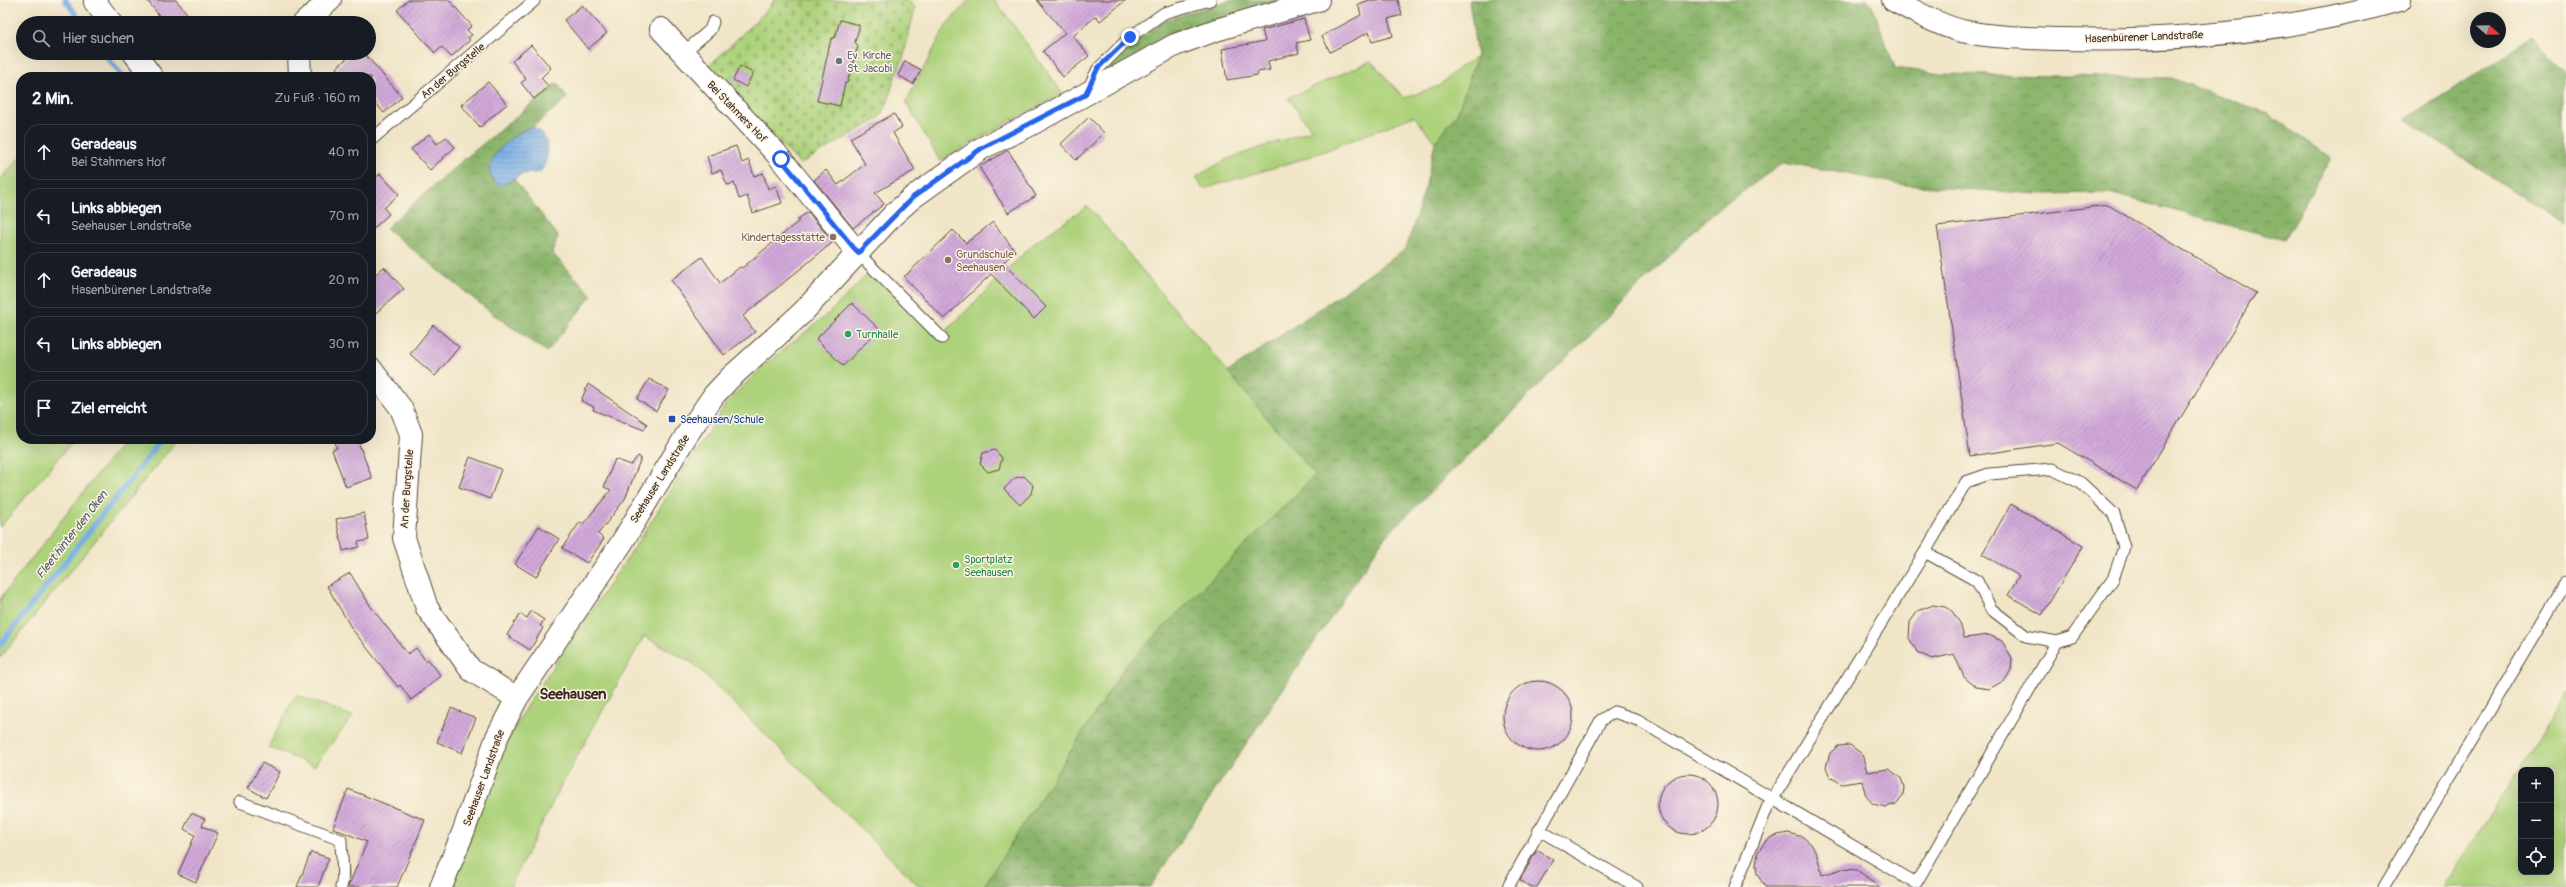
<!DOCTYPE html>
<html lang="de">
<meta charset="utf-8">
<style>
:root{--surface:#171b24;--page:#242831;--text:#f1f3f6;--muted:#9ea1a6;--line:#363941}
body{margin:0;font-family:Pangolin,sans-serif;background:var(--page);color:var(--text)}
.controls{position:absolute;right:12px;bottom:12px;display:grid;overflow:hidden;border-radius:8px;box-shadow:0 4px 16px #0002}
.controls button{width:36px;height:36px;display:grid;place-items:center;padding:0;border:0;border-bottom:1px solid var(--line);background:var(--surface);color:var(--text);font:20px sans-serif}
.compass{position:absolute;left:2470px;top:12px;width:36px;height:36px;border-radius:50%;background:var(--surface);box-shadow:0 4px 16px #0002;rotate:110deg}
.stop{position:absolute;width:12px;height:12px;margin:-9px;border:3px solid #2563eb;border-radius:50%;background:#fff}
.stop.end{background:#2563eb;border-color:#fff;box-shadow:0 1px 4px #0008}
.list{margin:0;padding:0;list-style:none}
h2{display:flex;justify-content:space-between;align-items:center;height:52px;margin:0;padding:0 16px;font-size:17px}
h2 small{font-size:13px;font-weight:400;color:var(--muted)}
.list li{display:grid;grid-template-columns:26px 1fr auto;gap:12px;align-items:center;box-sizing:border-box;height:56px;margin:0 8px 8px;padding:0 8px;border:1px solid var(--line);border-radius:16px}
.list b{display:block;font-size:15px;white-space:nowrap}
.list p{margin:0;font-size:13px;white-space:nowrap;color:var(--muted)}
.list em{font-size:13px;font-style:normal;color:var(--muted)}
.icon{flex:none;width:22px;height:22px;fill:none;stroke:currentColor;stroke-width:2;stroke-linecap:round;stroke-linejoin:round}
.map{position:relative;flex:none;width:2566px;height:887px;overflow:hidden}
.search{position:absolute;background:var(--surface);box-shadow:0 4px 16px #0002;left:16px;top:16px;width:360px;height:44px;display:flex;align-items:center;gap:10px;box-sizing:border-box;padding:0 14px;border-radius:22px;color:var(--muted);font-size:15px}
.panel{position:absolute;background:var(--surface);box-shadow:0 4px 16px #0002;left:16px;top:72px;width:360px;height:372px;border-radius:16px}
.map>svg:first-child{display:block}
.green{fill:#add27b;stroke:#747e4c;fill-rule:evenodd}
.forest{fill:url(#forest-crowns);stroke:#626f44}
.cemetery{fill:url(#cemetery-stones);stroke:#747e4c}
.water{fill:url(#water-rules);stroke:#586c82}
.lines{fill:none;stroke-linecap:round;stroke-linejoin:round}
.stream{stroke:#76ade5;stroke-width:5.5}
.building{fill:url(#building-hatch)}
.lane-casing{stroke:#564637;stroke-width:13}
.street-casing{stroke:#564637;stroke-width:24}
.lane{stroke:#fff;stroke-width:11}
.street{stroke:#fff;stroke-width:22}
.route{stroke:#2563eb;stroke-width:5}
.worship-dot{fill:#6b7280;stroke:#fcf5e5;stroke-width:1.5}
.education-dot{fill:#8d6e63;stroke:#fcf5e5;stroke-width:1.5}
.leisure-dot{fill:#2e9e5b;stroke:#fcf5e5;stroke-width:1.5}
.transit-dot{fill:#1a4fb4;stroke:#fcf5e5;stroke-width:1.5}
.labels{text-anchor:middle;dominant-baseline:central;stroke-width:3;stroke-linejoin:round;paint-order:stroke}
.street-label{font-size:11px;fill:#3b2a1e;stroke:#fcf5e5}
.worship-label{font-size:11px;fill:#5b616d;stroke:#fcf5e5;text-anchor:start}
.education-label{font-size:11px;fill:#785e54;stroke:#fcf5e5;text-anchor:end}
.leisure-label{font-size:11px;fill:#27864d;stroke:#fcf5e5;text-anchor:start}
.transit-label{font-size:11px;fill:#164399;stroke:#fcf5e5;text-anchor:start}
.water-label{font-size:12px;font-style:italic;fill:#505864;stroke:#fcf5e5}
.district-label{font-size:15px;font-weight:bold;fill:#3b2a1e;stroke:#fcf5e5}
</style>
<div class="map">
<svg width="2566" height="887" viewBox="0 0 2566 887">
<defs>
<pattern id="forest-crowns" width="20" height="18" patternUnits="userSpaceOnUse"><rect width="20" height="18" fill="#8ab46b"/><path d="M2 6a3 3 0 1 1 6 0M12 15a3 3 0 1 1 6 0" fill="none" stroke="#729357"/></pattern>
<pattern id="cemetery-stones" width="16" height="16" patternUnits="userSpaceOnUse"><rect width="16" height="16" fill="#add27b"/><path d="M2 7V4a2 2 0 0 1 4 0v3zM10 15v-3a2 2 0 0 1 4 0v3z" fill="#96b46a"/></pattern>
<pattern id="water-rules" width="6" height="5" patternUnits="userSpaceOnUse"><rect width="6" height="5" fill="#76ade5"/><path d="M0 2.5h6" fill="none" stroke="#628db9"/></pattern>
<pattern id="building-hatch" width="6" height="6" patternUnits="userSpaceOnUse"><rect width="6" height="6" fill="#d1a9da"/><path d="M-1 1l2-2M0 6l6-6M5 7l2-2" fill="none" stroke="#ab8ab0"/></pattern>
</defs>
<rect width="100%" height="100%" fill="#fcf5e5"/>
<filter id="ink" filterUnits="userSpaceOnUse"><feTurbulence type="fractalNoise" baseFrequency=".025" numOctaves="2"/><feDisplacementMap in="SourceGraphic" scale="8" xChannelSelector="R" yChannelSelector="G"/><feConvolveMatrix kernelMatrix="1 2 1 2 8 2 1 2 1" color-interpolation-filters="sRGB"/></filter>
<filter id="wash" filterUnits="userSpaceOnUse"><feTurbulence type="fractalNoise" baseFrequency=".012" numOctaves="4" result="noise"/><feDisplacementMap in="SourceGraphic" scale="16" xChannelSelector="R" yChannelSelector="G"/><feGaussianBlur stdDeviation="0.9" result="paint"/><feColorMatrix in="noise" values="0 0 0 0 0 0 0 0 0 0 0 0 0 0 0 0 0 1.4 0 .05"/><feComposite in="paint" operator="in"/></filter>
<g filter="url(#wash)">
<rect width="100%" height="100%" fill="#f0e5c7"/>
<g class="green">
<polygon points="969,0 995,0 1063,94 1005,124 940,161 906,102 947,24"/>
<polygon points="1477,57 1457,114 1435,142 1414,116 1309,157 1203,189 1196,177 1227,159 1312,130 1288,98 1371,61 1404,98 1439,86 1457,69"/>
<polygon points="21,156 21,439 75,439 0,527 0,179"/>
<polygon points="1088,206 1315,475 1127,664 983,887 920,887 694,664 644,636 563,782 510,887 452,887 502,751 527,705 635,547 728,401 766,364 828,314 875,267 941,336 1033,244"/>
<polygon points="125,439 178,439 0,658 0,599"/>
<path d="M 2566,692 L 2566,887 L 2443,887 L 2550,723 ZM 2521,770 L 2551,770 L 2551,872 L 2521,872 Z"/>
<polygon points="296,695 353,716 314,766 268,747"/>
</g>
<g class="forest">
<polygon points="1230,0 1290,0 1110,76 1111,65 1132,44 1166,20"/>
<polygon points="1469,0 1867,0 1872,5 1895,68 1941,74 2171,78 2269,114 2331,158 2284,240 2109,193 2038,194 1905,185 1784,162 1713,213 1385,537 1150,887 983,887 1127,664 1315,475 1228,372 1406,249 1426,185 1435,142 1457,114 1477,57"/>
<polygon points="2532,35 2566,71 2566,226 2405,119 2502,58"/>
<path d="M 557,83 L 567,98 C 556,107 545,117 534,126 C 530,128 526,128 522,130 C 509,140 481,164 493,181 L 507,183 L 514,179 L 558,236 L 552,253 L 592,295 L 547,352 L 493,314 L 386,228 L 456,166 Z"/>
</g>
<polygon class="cemetery" points="774,0 909,0 915,8 903,59 893,82 888,102 878,119 800,164 706,69 766,11"/>
<path class="water" d="M 532,127 C 551,134 551,158 540,172 L 522,174 L 501,186 C 469,169 513,132 532,127 Z"/>
<g class="lines">
<g class="stream">
<polyline points="65,0 82,23"/>
<polyline points="104,53 123,77"/>
<polyline points="0,645 162,439"/>
</g>
</g>
<g id="blocks">
<g class="building">
<polygon points="147,0 176,0 195,23 165,23"/>
<polygon points="408,0 449,0 472,26 467,30 472,35 468,38 470,40 451,57 442,47 435,53 397,10"/>
<polygon points="1037,0 1126,0 1100,21 1096,16 1073,36 1089,56 1063,77 1043,51 1065,33"/>
<polygon points="1370,0 1398,0 1402,15 1388,19 1393,36 1372,42 1369,32 1330,52 1322,36 1361,15 1358,4"/>
<polygon points="582,5 607,33 588,49 564,20"/>
<polygon points="1304,19 1310,40 1296,43 1299,53 1268,61 1270,70 1257,72 1258,75 1227,80 1222,49 1265,41 1262,30"/>
<polygon points="840,20 859,25 859,28 855,42 858,46 847,83 845,83 840,106 817,101 831,39 835,37"/>
<polygon points="531,45 551,68 541,78 549,87 534,99 521,83 526,79 512,61"/>
<polygon points="353,53 364,53 402,97 384,113 371,98 371,77 344,77 336,68"/>
<polygon points="905,61 921,70 913,84 898,75"/>
<polygon points="740,66 753,73 746,87 733,80"/>
<polygon points="488,82 507,104 480,127 461,105"/>
<polygon points="894,114 902,127 893,133 915,170 875,193 884,204 853,228 814,180 826,170 838,185 865,164 850,138"/>
<polygon points="1089,117 1104,133 1076,160 1061,144"/>
<polygon points="429,134 437,144 446,137 455,147 430,170 411,149"/>
<polygon points="736,146 742,163 749,160 754,176 763,173 768,189 776,186 782,203 753,213 747,196 739,199 734,183 727,185 721,170 712,173 707,156"/>
<polygon points="1008,150 1036,196 1008,213 979,167"/>
<polygon points="380,174 399,194 384,208 389,214 371,231 371,182"/>
<polygon points="2108,205 2256,293 2137,490 2058,443 1970,456 1937,226"/>
<polygon points="808,212 833,242 743,316 755,332 724,355 671,280 702,257 720,283 740,267 742,268 799,221 798,219"/>
<polygon points="993,222 1015,251 1003,263 1046,307 1034,319 991,274 944,319 904,277 953,230 966,243"/>
<polygon points="384,267 404,289 371,317 371,278"/>
<polygon points="852,303 879,329 843,366 816,339"/>
<polygon points="433,325 459,347 435,376 410,354"/>
<polygon points="649,379 669,390 656,411 637,399"/>
<polygon points="588,384 647,424 644,430 593,410 594,407 581,401"/>
<polygon points="334,439 357,439 372,478 346,487 332,450 337,448"/>
<polygon points="995,450 1002,458 999,469 988,472 980,464 983,453"/>
<polygon points="638,456 641,458 625,499 598,534 604,539 587,563 562,548 580,522 583,524 611,490 604,487 615,459 631,465"/>
<polygon points="470,457 501,469 490,499 459,487"/>
<polygon points="1024,476 1033,485 1031,494 1020,505 1004,489 1015,478"/>
<polygon points="2011,504 2083,546 2042,615 2008,595 2019,576 1982,554"/>
<polygon points="364,513 369,540 358,542 359,547 343,551 336,519"/>
<polygon points="539,526 559,539 536,577 515,564"/>
<polygon points="350,573 371,607 408,654 416,648 426,661 428,659 441,676 411,700 400,685 398,687 352,629 327,586"/>
<polygon points="1933,605 1945,607 1952,611 1960,623 1964,638 1989,635 2002,641 2012,658 2011,670 2005,680 1989,689 1976,687 1964,677 1954,654 1932,659 1917,652 1909,638 1910,622 1918,611"/>
<polygon points="531,611 544,620 540,626 543,628 530,650 507,635 520,614 527,618"/>
<circle cx="1538" cy="716" r="35"/>
<polygon points="451,708 476,718 462,753 437,742"/>
<polygon points="1850,745 1862,754 1867,772 1889,769 1901,778 1904,787 1903,795 1896,804 1886,807 1873,804 1866,796 1862,781 1842,784 1830,777 1826,767 1830,753 1838,746"/>
<polygon points="262,763 280,772 266,798 248,788"/>
<circle cx="1688" cy="804" r="30"/>
<polygon points="348,789 425,820 397,887 348,887 367,842 333,828"/>
<polygon points="191,813 205,819 202,826 218,833 196,882 178,874 195,835 184,829"/>
<polygon points="1788,833 1803,837 1811,844 1816,852 1822,875 1842,869 1857,870 1880,887 1765,887 1757,874 1756,865 1758,852 1766,841 1773,836"/>
<polygon points="1537,850 1553,860 1537,887 1531,887 1520,880"/>
<polygon points="311,852 329,858 318,887 297,887"/>
</g>
</g>
</g>
<g filter="url(#ink)">
<use href="#blocks" fill-opacity="0" stroke="#564637" stroke-width="1"/>
<g class="lines">
<defs>
<g id="lane">
<polyline points="682,54 710,30 713,22"/>
<polyline points="1088,89 1098,69 1130,37 1164,13 1210,0"/>
<polyline points="371,140 534,1"/>
<polyline points="858,253 942,338"/>
<polygon points="2052,469 2081,483 2114,514 2124,547 2113,579 2072,637 2057,642 2026,636 1991,609 1977,581 1925,552 1966,482 1989,474"/>
<path d="M 240,802 L 341,840 C 341,853 345,877 341,887"/>
<polyline points="1539,830 1637,887"/>
<polyline points="1508,887 1601,720 1614,712 1638,720 1916,883 2057,642"/>
<polyline points="1735,887 1767,808 1925,552"/>
<polyline points="2384,887 2566,583"/>
</g>
<g id="street">
<polyline points="96,0 95,2 111,23"/>
<path d="M 1893,0 C 1914,11 1938,25 1962,31 C 1994,38 2028,38 2061,39 C 2174,42 2291,31 2400,0"/>
<polyline points="304,23 330,0"/>
<polyline points="661,29 775,152 858,253"/>
<polyline points="134,53 152,77"/>
<polyline points="299,53 300,77"/>
<polyline points="371,369 401,408 411,434 404,538 427,608 471,670 517,698"/>
<polyline points="441,887 464,830 497,737 517,698 621,544 686,436 714,395 730,378 802,313 894,214 912,198 982,148 1026,127 1175,45 1216,30 1318,0"/>
</g>
</defs>
<use href="#lane" class="lane-casing"/>
<use href="#street" class="street-casing"/>
<use href="#lane" class="lane"/>
<use href="#street" class="street"/>
</g>
</g>
<g class="lines" filter="url(#ink)">
<polyline class="route" points="781,159 858,253 912,198 982,148 1085,95 1098,68 1130,37"/>
</g>
<circle class="worship-dot" cx="839" cy="61" r="4"/>
<g class="education-dot">
<circle cx="833" cy="237" r="4"/>
<circle cx="948" cy="260" r="4"/>
</g>
<g class="leisure-dot">
<circle cx="848" cy="334" r="4"/>
<circle cx="956" cy="565" r="4"/>
</g>
<rect class="transit-dot" x="668" y="415" width="8" height="8" rx="2"/>
<g class="labels">
<g class="street-label">
<text transform="translate(2144 37) rotate(-2)">Hasenbürener Landstraße</text>
<text transform="translate(453 71) rotate(-40)">An der Burgstelle</text>
<text transform="translate(737 112) rotate(46)">Bei Stahmers Hof</text>
<text transform="translate(660 479) rotate(-58)">Seehauser Landstraße</text>
<text transform="translate(407 489) rotate(-86)">An der Burgstelle</text>
<text transform="translate(484 778) rotate(-70)">Seehauser Landstraße</text>
</g>
<g class="worship-label">
<text x="847" y="55">Ev. Kirche<tspan x="847" dy="13">St. Jacobi</tspan></text>
</g>
<g class="education-label">
<text x="825" y="237">Kindertagesstätte</text>
<text x="956" y="254" text-anchor="start">Grundschule<tspan x="956" dy="13">Seehausen</tspan></text>
</g>
<g class="leisure-label">
<text x="856" y="334">Turnhalle</text>
<text x="964" y="559">Sportplatz<tspan x="964" dy="13">Seehausen</tspan></text>
</g>
<g class="transit-label">
<text x="680" y="419">Seehausen/Schule</text>
</g>
<g class="water-label">
<text transform="translate(72 535) rotate(-52)">Fleet hinter den Oken</text>
</g>
<g class="district-label">
<text x="573" y="694">Seehausen</text>
</g>
</g>
</svg>
<div class="controls">
<button>+</button>
<button>−</button>
<button><svg class="icon" aria-label="locate" viewBox="0 0 24 24"><circle cx="12" cy="12" r="6"/><path d="M12 2v4M12 18v4M2 12h4M18 12h4"/></svg></button>
</div>
<svg class="compass" viewBox="-18 -18 36 36"><path d="M0-13l5 13h-10z" fill="#e53935"/><path d="M0 13l5-13h-10z" fill="#9ea1a6"/></svg>
<div class="stop" style="left:781px;top:159px"></div>
<div class="stop end" style="left:1130px;top:37px"></div>
<div class="search"><svg class="icon" aria-label="search" viewBox="0 0 24 24"><circle cx="10" cy="10" r="6"/><path d="M15 15l6 6"/></svg>Hier suchen</div>
<section class="panel">
<h2>2 Min.<small>Zu Fuß · 160 m</small></h2>
<ul class="list">
<li><svg class="icon" aria-label="ahead" viewBox="0 0 24 24"><path d="M12 20V5M6 11l6-6 6 6"/></svg><div><b>Geradeaus</b><p>Bei Stahmers Hof</p></div><em>40 m</em></li>
<li><svg class="icon" aria-label="left" viewBox="0 0 24 24"><path d="M17 20v-9H6M10 6l-5 5 5 5"/></svg><div><b>Links abbiegen</b><p>Seehauser Landstraße</p></div><em>70 m</em></li>
<li><svg class="icon" aria-label="ahead" viewBox="0 0 24 24"><path d="M12 20V5M6 11l6-6 6 6"/></svg><div><b>Geradeaus</b><p>Hasenbürener Landstraße</p></div><em>20 m</em></li>
<li><svg class="icon" aria-label="left" viewBox="0 0 24 24"><path d="M17 20v-9H6M10 6l-5 5 5 5"/></svg><div><b>Links abbiegen</b></div><em>30 m</em></li>
<li><svg class="icon" aria-label="arrive" viewBox="0 0 24 24"><path d="M6 21V4h12l-3 4 3 4H6"/></svg><div><b>Ziel erreicht</b></div></li>
</ul>
</section>
</div>
